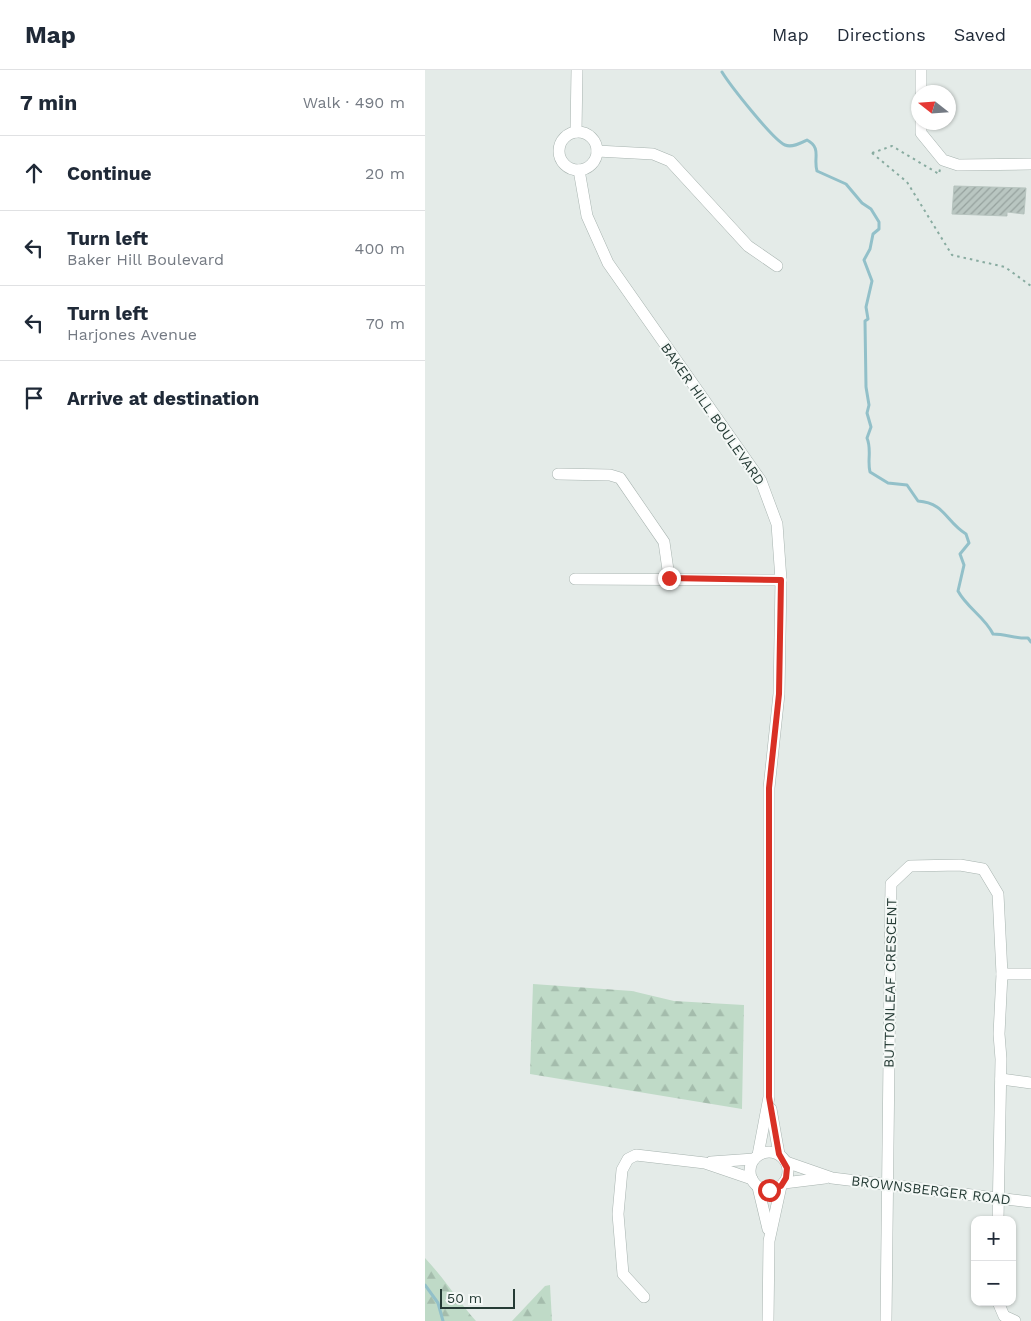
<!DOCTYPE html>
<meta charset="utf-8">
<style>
:root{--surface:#fff;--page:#f2f2f3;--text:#1f2937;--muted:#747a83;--line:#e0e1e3}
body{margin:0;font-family:"Work Sans",sans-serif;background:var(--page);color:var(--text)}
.controls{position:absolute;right:15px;bottom:15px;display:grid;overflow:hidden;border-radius:10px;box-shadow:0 1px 4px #0004}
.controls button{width:45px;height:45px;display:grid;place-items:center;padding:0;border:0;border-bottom:1px solid var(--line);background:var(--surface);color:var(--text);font:25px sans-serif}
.compass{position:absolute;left:486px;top:15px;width:45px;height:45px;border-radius:50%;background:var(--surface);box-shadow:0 1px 4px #0004;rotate:287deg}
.scale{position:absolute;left:15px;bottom:12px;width:75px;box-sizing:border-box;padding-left:5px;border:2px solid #253b35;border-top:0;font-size:14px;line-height:18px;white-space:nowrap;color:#253b35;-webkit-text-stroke:4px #f4f8f6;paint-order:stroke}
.stop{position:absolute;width:15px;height:15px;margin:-11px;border:4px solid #d93025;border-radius:50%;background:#fff}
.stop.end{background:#d93025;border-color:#fff;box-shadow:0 1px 5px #0008}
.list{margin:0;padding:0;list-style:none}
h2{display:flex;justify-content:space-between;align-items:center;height:65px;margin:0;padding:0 20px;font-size:21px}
h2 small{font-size:16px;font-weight:400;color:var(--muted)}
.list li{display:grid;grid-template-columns:32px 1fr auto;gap:15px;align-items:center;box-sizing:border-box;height:75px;padding:0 20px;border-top:1px solid var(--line)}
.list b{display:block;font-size:19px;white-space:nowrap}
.list p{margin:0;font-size:16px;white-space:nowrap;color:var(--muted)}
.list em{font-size:16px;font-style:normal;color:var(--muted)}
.icon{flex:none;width:28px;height:28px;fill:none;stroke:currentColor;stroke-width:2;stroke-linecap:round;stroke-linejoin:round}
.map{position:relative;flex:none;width:606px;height:1251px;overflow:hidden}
header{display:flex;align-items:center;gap:30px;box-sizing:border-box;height:70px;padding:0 25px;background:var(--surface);border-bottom:1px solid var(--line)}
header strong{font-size:24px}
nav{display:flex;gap:28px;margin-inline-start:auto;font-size:18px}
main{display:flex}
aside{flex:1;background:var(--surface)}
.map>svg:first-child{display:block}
.forest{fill:url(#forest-firs)}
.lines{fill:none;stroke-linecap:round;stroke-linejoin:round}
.stream{stroke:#92c0c9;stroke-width:3}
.building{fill:url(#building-hatch);stroke:#b7c4bf}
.minor-casing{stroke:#a7b3af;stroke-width:12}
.path{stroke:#88aba0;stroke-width:2;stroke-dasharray:2.5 4;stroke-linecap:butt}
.minor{stroke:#fff;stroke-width:11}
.route{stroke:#d93025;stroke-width:6}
.labels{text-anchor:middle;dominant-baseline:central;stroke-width:4;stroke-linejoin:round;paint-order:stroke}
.street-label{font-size:14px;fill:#253b35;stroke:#f4f8f6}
</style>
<header>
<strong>Map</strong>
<nav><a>Map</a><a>Directions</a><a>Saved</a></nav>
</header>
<main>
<aside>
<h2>7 min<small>Walk · 490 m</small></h2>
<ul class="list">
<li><svg class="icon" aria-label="ahead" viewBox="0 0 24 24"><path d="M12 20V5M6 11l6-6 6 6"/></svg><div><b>Continue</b></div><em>20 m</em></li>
<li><svg class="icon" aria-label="left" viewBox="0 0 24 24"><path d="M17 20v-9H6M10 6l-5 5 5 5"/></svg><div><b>Turn left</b><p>Baker Hill Boulevard</p></div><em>400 m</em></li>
<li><svg class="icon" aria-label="left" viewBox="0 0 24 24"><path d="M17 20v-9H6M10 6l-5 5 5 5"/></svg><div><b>Turn left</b><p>Harjones Avenue</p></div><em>70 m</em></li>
<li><svg class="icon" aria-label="arrive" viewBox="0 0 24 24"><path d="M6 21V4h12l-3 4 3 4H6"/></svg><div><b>Arrive at destination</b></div></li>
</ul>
</aside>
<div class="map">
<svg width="606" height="1251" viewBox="0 0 606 1251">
<defs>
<pattern id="forest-firs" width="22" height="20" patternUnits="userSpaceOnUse" patternTransform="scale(1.25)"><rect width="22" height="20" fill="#bfdac7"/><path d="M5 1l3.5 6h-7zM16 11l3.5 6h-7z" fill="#a4bcac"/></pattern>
<pattern id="building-hatch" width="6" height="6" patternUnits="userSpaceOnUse" patternTransform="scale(1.25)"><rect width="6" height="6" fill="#b9c6c1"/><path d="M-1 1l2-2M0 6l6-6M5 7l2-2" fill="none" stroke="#96a29e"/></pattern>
</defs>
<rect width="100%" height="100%" fill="#e4ebe8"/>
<g class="forest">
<polygon points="108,914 207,921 249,931 319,935 317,1039 105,1004"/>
<path d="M 0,1188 C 19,1208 33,1231 51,1251 L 0,1251 Z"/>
<polygon points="125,1215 127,1251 87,1251 120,1216"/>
</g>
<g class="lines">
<g class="stream">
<path d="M 297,2 C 305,15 348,70 360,75 C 367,78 376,73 382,70 C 397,78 388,88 392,101 L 421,114 L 437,133 L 446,139 L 454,152 L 454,159 L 448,164 L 445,179 L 439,190 L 447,211 L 441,237 L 443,249 L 440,251 L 441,317 L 444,335 L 442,343 L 446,357 L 442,368 C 447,380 442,390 445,402 L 463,413 L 482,415 L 493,431 C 520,433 521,452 541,464 L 544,473 L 535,484 L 539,495 L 533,521 C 542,538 560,547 568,564 C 581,564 592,569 603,568 L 606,572"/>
<polyline points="0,1215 13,1233 18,1251"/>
</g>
</g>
<polygon class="building" points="529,116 601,118 599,144 582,142 582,146 527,144"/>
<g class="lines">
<defs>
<g id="minor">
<polyline points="496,22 496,0"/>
<polyline points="496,52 496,63 518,90 533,95 606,94"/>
<circle cx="153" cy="81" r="19"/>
<polyline points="151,62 152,0"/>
<polyline points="172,81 228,84 245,91 323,176 352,196"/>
<polyline points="154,100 162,146 183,193 336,411 352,454 356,510 354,624 344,718 344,1027 333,1085"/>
<polyline points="133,404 185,405 195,408 239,472 244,507"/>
<polyline points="150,509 356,510"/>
<polyline points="577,904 606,904"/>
<polyline points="576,1009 606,1013"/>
<polyline points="346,1039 354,1084"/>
<circle cx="344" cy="1101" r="19"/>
<polyline points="286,1092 329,1089"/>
<polyline points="361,1092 407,1108 606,1132"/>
<polyline points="359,1113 400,1108"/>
<polyline points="333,1117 343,1159"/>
<polyline points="219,1227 198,1204 193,1144 197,1100 203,1089 211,1085 280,1093 327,1109"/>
<polyline points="573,1232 579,1246 590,1251"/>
<polyline points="343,1251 344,1171 356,1116"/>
<polyline points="461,1251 466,814 485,796 535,795 558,799 573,824 577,904 574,964 576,989 573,1150"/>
</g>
</defs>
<use href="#minor" class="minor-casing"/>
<g class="path">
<polyline points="447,83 482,112 527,185 580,197 606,216"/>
<polyline points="447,83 467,76 514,104 515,99"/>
</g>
<use href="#minor" class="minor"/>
</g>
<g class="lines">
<polyline class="route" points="244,508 356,510 354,624 344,718 344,1027 354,1084 362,1098 361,1108 356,1116 344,1120"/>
</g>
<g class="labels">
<g class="street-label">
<text transform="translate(288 344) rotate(55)">BAKER HILL BOULEVARD</text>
<text transform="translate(465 913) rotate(-89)">BUTTONLEAF CRESCENT</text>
<text transform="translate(506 1120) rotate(7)">BROWNSBERGER ROAD</text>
</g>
</g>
</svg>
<div class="controls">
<button>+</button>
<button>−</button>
</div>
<svg class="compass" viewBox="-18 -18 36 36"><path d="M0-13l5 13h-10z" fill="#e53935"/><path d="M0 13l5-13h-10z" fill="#747a83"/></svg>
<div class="scale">50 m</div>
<div class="stop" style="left:344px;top:1120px"></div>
<div class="stop end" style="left:244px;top:508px"></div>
</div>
</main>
